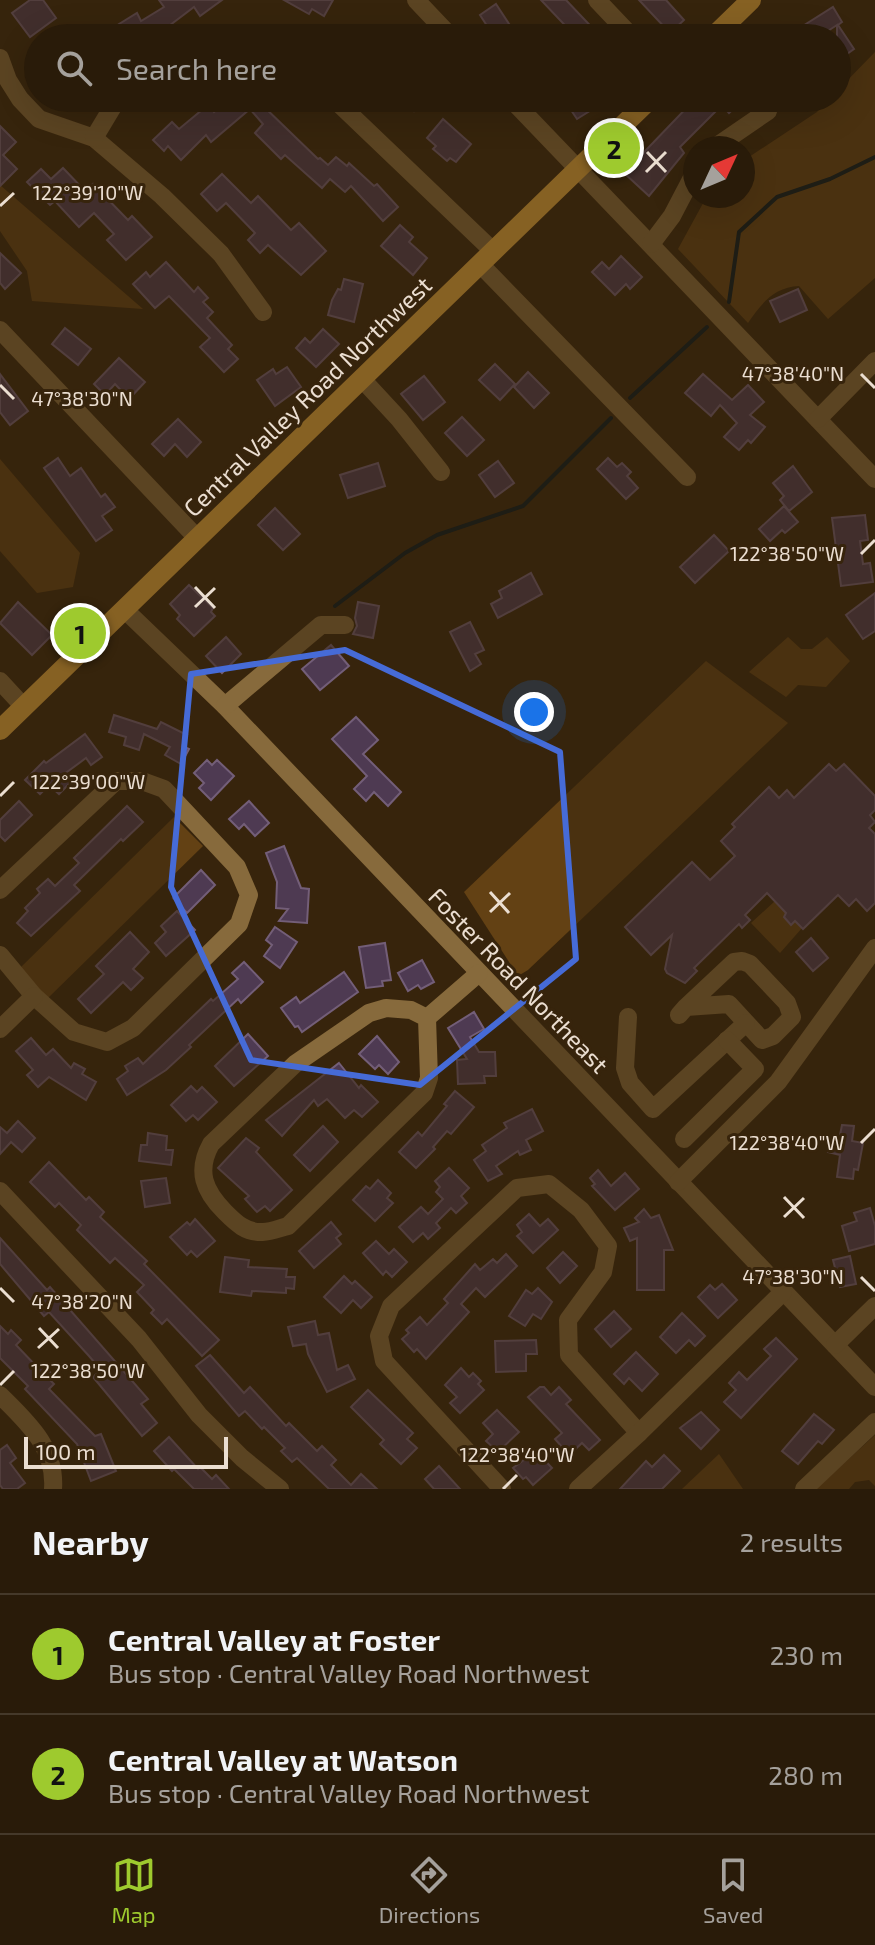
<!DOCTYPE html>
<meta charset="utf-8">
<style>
:root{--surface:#291b09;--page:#352817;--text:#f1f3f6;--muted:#a5a19c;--line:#45392a;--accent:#9eca2e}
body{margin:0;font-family:"Exo 2",sans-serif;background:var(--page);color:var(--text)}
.compass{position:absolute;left:683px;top:136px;width:72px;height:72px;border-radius:50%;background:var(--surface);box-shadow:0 8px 32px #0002;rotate:46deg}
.scale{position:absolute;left:24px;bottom:20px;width:204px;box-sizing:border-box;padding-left:8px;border:4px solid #ebded1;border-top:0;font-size:22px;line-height:28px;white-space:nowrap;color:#ebded1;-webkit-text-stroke:6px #37240c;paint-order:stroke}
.you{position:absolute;left:534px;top:712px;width:28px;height:28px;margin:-20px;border:6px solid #fff;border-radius:50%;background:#1a73e8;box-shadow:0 0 0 12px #1a73e833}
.badge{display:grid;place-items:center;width:52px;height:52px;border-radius:50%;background:var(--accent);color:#111;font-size:26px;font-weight:700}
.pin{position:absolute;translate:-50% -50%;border:4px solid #fff;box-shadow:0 2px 8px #0006}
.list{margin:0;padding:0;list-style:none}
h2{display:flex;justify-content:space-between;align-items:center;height:104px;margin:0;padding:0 32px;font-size:34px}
h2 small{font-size:26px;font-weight:400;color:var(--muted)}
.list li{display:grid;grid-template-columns:52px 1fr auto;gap:24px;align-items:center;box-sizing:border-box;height:120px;padding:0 32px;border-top:2px solid var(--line)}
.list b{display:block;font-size:30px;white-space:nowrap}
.list p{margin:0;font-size:26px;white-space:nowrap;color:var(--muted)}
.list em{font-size:26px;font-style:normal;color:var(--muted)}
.icon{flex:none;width:44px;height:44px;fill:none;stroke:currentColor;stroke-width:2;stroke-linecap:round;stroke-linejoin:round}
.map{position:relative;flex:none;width:875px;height:1489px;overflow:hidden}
.search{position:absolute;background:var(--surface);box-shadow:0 8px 32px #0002;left:24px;right:24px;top:24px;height:88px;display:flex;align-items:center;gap:20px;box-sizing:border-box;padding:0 28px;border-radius:44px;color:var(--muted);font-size:30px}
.sheet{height:344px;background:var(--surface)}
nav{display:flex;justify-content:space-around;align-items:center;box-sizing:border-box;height:112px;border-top:2px solid var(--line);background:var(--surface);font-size:22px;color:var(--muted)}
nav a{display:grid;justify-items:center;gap:4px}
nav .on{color:var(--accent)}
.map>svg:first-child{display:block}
.green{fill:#634114}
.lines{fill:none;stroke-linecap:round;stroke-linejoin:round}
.stream{stroke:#00141f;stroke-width:4}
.building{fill:#4e3a52;stroke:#735e78;stroke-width:2}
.minor{stroke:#876a3c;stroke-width:18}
.major{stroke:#e7aa3f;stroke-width:20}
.marked{fill:none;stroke:#466bd7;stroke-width:6;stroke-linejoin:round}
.ticks{fill:none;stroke:#ebded1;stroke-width:3}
.labels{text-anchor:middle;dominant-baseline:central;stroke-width:6;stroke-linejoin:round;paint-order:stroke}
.street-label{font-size:24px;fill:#ebded1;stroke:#37240c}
.ticks-label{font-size:20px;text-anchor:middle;fill:#ebded1;stroke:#37240c;stroke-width:6;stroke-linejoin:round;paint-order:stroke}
</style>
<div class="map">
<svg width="875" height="1489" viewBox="0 0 875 1489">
<rect width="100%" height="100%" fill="#37240c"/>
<g class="green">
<path d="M 875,52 L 875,278 L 828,319 L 799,286 C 774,287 761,304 748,323 L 678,249 L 707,196 L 743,196 L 743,161 L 817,112 L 830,98 L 837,98 L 837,91 Z"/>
<polygon points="0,185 143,309 32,301 27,271 0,231"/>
<polygon points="0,459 80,553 73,587 37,593 0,551"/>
<polygon points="788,637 801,649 812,649 827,637 850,661 826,687 798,685 786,697 749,672"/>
<polygon points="706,661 788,723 528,970 518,976 464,892"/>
<polygon points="174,817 203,846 48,998 19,969"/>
<polygon points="775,901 786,913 784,917 791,924 795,921 802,928 780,953 751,923"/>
<polygon points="875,1435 875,1486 869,1480 855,1482 849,1489 816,1489"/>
<polygon points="719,1454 743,1489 682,1489"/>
</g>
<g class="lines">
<g class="stream">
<polyline points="729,302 739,232 777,197 830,179 875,157"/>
<polyline points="630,398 707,327"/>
<polyline points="335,606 405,553 437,535 523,506 611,418"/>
</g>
</g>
<g class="building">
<polygon points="30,0 43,0 56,18 30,37 12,13"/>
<polygon points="159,0 222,0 200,16 194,7 153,38 116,38 111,29 137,13 141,21 164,7"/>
<polygon points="284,0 333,0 324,16 312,9 309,14"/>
<polygon points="541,0 566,0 602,38 577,38"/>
<polygon points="639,0 666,0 684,20 670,33"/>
<polygon points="496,4 513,30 500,38 495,38 480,15"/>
<polygon points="833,7 842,22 838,25 854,49 837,61 837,25 817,38 803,38 798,29"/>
<polygon points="231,98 262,98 258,101 318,159 320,158 328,165 336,157 347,166 349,163 374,186 377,184 398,207 383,221 351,186 345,192 330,179 322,188 285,155 281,159 255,133 263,124 250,109 211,142 206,135 181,160 168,146 164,151 153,140 172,122 179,129 208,105 214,112"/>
<polygon points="400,98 427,98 414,111"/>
<polygon points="563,98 586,98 593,109 577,119"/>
<polygon points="696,98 745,98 729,113 722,105 680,147 684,153 649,196 624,173"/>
<polygon points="443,119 471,144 456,162 450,158 447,161 433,149 436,146 427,138"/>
<polygon points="0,126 16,142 3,155 17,169 0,186"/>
<polygon points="63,168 85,191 93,184 128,220 132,216 152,237 126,260 107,240 114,234 94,213 79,227 55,201 50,205 27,182 41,169 51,179"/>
<polygon points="222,174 251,203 258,196 291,230 299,223 326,251 301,275 268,245 260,253 248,240 255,233 226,203 217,211 201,194"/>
<polygon points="400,225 413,237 409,242 427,258 413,275 381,246"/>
<polygon points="0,253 21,273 5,289 0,283"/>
<polygon points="621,256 642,277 630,289 626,284 615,295 592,272 602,262 609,269"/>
<polygon points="166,262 194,292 198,287 208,298 203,302 213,312 207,318 232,345 228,349 238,359 224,372 200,347 210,338 169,296 155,308 133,284 146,272 150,277"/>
<polygon points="344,279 363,284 354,322 328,315 332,300 338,289 341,290"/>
<polygon points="798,289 807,310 780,322 770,301"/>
<polygon points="65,328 91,349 78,365 52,344"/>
<polygon points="323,329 339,344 316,367 296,348 305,338 310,343"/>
<polygon points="119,358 145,382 129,399 115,384 105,395 94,384"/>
<polygon points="495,364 515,384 500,400 479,380"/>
<polygon points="287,367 301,387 275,406 257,380 273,369 276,374"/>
<polygon points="528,372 549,393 534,408 514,387"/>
<polygon points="0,374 28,411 10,425 0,412"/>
<polygon points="703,374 732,400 748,385 764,402 750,415 765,427 751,443 748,440 739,450 724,437 737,423 720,405 711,416 685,393"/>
<polygon points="424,376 445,402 423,420 401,394"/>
<polygon points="462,417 484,440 467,456 445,433"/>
<polygon points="178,419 201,442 187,457 175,444 164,456 152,444"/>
<polygon points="58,458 70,476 81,468 101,497 105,494 115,507 102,516 112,530 96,541 44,468"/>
<polygon points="608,458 617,467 622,463 631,472 627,476 638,488 626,499 597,469"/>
<polygon points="498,461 514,483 495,497 479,475"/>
<polygon points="378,463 385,486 348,498 340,475"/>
<polygon points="793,466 812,492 789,511 780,500 784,496 773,483"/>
<polygon points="784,506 798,522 785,533 782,530 770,541 759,529"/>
<polygon points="275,508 300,534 283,550 258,525"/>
<polygon points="865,515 868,540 860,541 863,564 870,563 873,582 841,586 832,518"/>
<polygon points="714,535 729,551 695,583 680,567"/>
<polygon points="531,573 542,594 498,618 491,604 502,598 499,591"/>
<polygon points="189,585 213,608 211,612 215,616 194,636 177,619 180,615 170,604"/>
<polygon points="875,593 875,631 863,639 846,615"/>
<polygon points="18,602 52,635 32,655 0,623"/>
<polygon points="358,602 379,606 373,638 353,634 357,626 355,618"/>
<polygon points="470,622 484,650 475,654 481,664 470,671 450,632"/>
<polygon points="226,637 241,654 222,673 206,656"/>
<polygon points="331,645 349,666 320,690 302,669"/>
<polygon points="114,715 157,729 161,722 187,735 182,746 189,749 181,764 165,755 170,747 144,734 139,750 124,745 126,737 109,732"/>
<polygon points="356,717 378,740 363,754 401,792 388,806 374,792 366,801 354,789 367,776 332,739"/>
<polygon points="85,734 102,757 91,765 86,758 63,775 70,783 59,794 49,785 40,794 25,780 44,761 46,763"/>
<polygon points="207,760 212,765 217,760 234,776 211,800 199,788 204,783 194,773"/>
<polygon points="829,764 836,771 844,764 875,796 875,810 870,815 875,822 869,828 875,834 875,903 867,911 856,899 849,906 838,895 803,929 795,921 791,925 784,917 786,913 767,893 745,915 750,920 742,928 739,924 694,968 697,971 685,983 667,973 665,969 672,935 651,955 625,927 692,862 710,880 735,856 721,841 735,827 732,824 769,787 779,798 787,790 794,798"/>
<polygon points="19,801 32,815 5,841 0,836 0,820"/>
<polygon points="249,801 269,823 255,836 244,824 239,829 229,819"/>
<polygon points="127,806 143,822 123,841 121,839 74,885 80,891 31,936 17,923 28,911 25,908 40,893 37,889 48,879 55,886 79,863 74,858"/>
<polygon points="284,846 301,888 309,889 307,923 279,921 288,909 276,908 277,882 266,853"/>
<polygon points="201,870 215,885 187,913 173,898"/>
<polygon points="177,911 195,930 166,956 155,943 166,932 161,926"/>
<polygon points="275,927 297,942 280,968 264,956 272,945 266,940"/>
<polygon points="130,932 149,952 133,969 143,978 131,990 123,982 91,1013 78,999 104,974 96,966"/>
<polygon points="811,938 828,958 813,971 796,952"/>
<polygon points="385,943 391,980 382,981 383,986 366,988 359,947"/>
<polygon points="422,960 434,982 421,989 418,985 408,991 398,973"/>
<polygon points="244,962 263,982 241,1003 238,999 189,1045 191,1047 166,1070 127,1095 117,1079 128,1071 125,1066 138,1058 143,1064 211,999 213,1001 238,979 232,973"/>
<polygon points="344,972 358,992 302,1032 298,1026 295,1027 281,1008 296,997 300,1003"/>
<polygon points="474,1012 484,1029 470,1037 479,1052 495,1052 496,1076 484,1076 485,1083 458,1084 457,1060 467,1059 448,1028"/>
<polygon points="248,1034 268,1056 234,1086 215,1066"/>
<polygon points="377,1036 399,1062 388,1074 379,1065 375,1069 359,1054"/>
<polygon points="31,1038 46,1055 53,1049 71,1068 74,1063 85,1069 82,1074 96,1082 86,1100 49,1077 38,1087 27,1075 33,1070 16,1051"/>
<polygon points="339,1063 359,1088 361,1085 378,1102 362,1117 354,1110 345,1118 327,1099 318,1106 314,1100 282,1136 266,1120"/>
<polygon points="191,1086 197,1092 202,1087 217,1102 198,1120 193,1115 186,1121 171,1105"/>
<polygon points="455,1091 474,1107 451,1134 447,1131 433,1147 435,1149 416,1168 399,1152 418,1132 422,1136 447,1106 444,1104"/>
<polygon points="532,1109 543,1131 526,1140 531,1150 520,1155 518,1151 496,1166 502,1174 488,1181 474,1160 486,1151 482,1145 507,1128 504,1123"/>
<polygon points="18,1121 35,1138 22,1152 11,1142 0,1154 0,1127 7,1133"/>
<polygon points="842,1125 854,1126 852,1141 863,1143 858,1170 854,1169 853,1179 837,1177 840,1155 828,1152 830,1139 839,1140"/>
<polygon points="323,1126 338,1142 310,1171 294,1155"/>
<polygon points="148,1133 167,1136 166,1150 173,1150 171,1165 139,1161 141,1145 147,1145"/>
<polygon points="246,1138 259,1148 256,1152 292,1190 270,1211 265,1206 257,1212 245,1199 249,1196 218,1168"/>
<polygon points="49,1162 86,1200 89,1197 104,1212 100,1217 147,1261 144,1264 219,1340 202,1356 167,1319 162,1324 151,1313 154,1310 137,1292 144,1285 115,1258 110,1263 77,1230 81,1225 59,1203 55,1207 30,1182"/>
<polygon points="449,1168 469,1188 461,1196 467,1203 456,1213 451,1208 436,1223 440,1228 428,1239 423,1233 413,1242 399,1227 421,1207 428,1214 443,1199 436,1192 440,1187 435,1181"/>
<polygon points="598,1170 611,1186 625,1173 639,1189 615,1210 592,1186 595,1184 590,1178"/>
<polygon points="166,1178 170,1203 145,1207 141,1181"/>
<polygon points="378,1180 391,1193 387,1198 393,1203 375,1221 353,1200 366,1186 370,1189"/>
<polygon points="870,1208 875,1226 875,1244 849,1251 842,1226 857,1221 854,1213"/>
<polygon points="644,1209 651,1218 659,1215 673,1250 664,1250 664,1290 637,1290 637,1238 630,1241 624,1228 639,1222 635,1218"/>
<polygon points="529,1214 540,1226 548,1219 558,1230 533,1253 517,1236 522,1232 517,1225"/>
<polygon points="195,1219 215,1241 197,1257 191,1251 187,1255 170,1237 187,1222 190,1225"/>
<polygon points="331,1222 341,1234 336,1238 341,1244 314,1268 299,1251"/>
<polygon points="0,1238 47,1290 50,1287 148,1399 141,1404 157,1423 142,1436 93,1377 101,1370 89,1356 49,1312 44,1316 0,1264"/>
<polygon points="376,1241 389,1254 394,1249 407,1262 392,1277 386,1271 383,1275 363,1253"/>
<polygon points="563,1252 577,1266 560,1283 547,1268"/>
<polygon points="506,1254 517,1266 485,1297 476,1288 461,1304 469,1312 426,1359 417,1349 414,1352 402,1339 409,1333 406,1330 420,1317 427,1325 448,1303 444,1299 475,1264 480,1270 493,1259 497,1263"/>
<polygon points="850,1256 856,1284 840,1287 833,1260"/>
<polygon points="225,1257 249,1260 248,1267 287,1269 286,1277 295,1277 294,1289 286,1288 286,1293 252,1291 251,1296 220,1292"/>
<polygon points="344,1276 352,1284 355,1281 372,1297 361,1308 353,1300 341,1313 324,1297"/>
<polygon points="722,1284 737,1300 718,1318 698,1297 710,1285 715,1290"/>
<polygon points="538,1288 552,1302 541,1319 533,1314 525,1326 509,1316 526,1290 532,1294"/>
<polygon points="614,1311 631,1329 611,1347 595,1329"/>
<polygon points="682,1313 705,1336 695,1346 689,1340 676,1353 660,1337"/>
<polygon points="315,1321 318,1335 329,1333 337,1370 348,1365 355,1379 327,1392 308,1354 306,1344 293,1346 288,1327"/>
<polygon points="0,1326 8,1334 11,1330 21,1340 16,1345 38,1368 42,1364 52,1374 48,1378 54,1384 49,1389 95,1436 101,1434 116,1471 91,1481 77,1444 25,1389 28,1386 0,1358"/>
<polygon points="776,1338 797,1359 741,1418 724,1402 736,1390 729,1383 739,1372 747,1380 771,1356 764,1349"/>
<polygon points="536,1340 537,1354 526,1354 526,1371 496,1372 495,1341"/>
<polygon points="636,1352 658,1374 642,1391 629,1378 624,1384 614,1374"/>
<polygon points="210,1355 244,1393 250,1387 286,1426 289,1423 317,1451 322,1446 336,1460 331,1465 351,1485 361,1474 377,1489 329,1489 297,1458 292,1462 281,1451 285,1448 264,1427 262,1429 245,1411 239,1416 196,1366"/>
<polygon points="461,1368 469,1377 473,1373 481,1381 478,1384 484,1390 460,1413 450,1403 457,1397 445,1385"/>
<polygon points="540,1387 544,1387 551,1395 559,1387 571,1400 566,1404 600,1440 589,1450 582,1443 569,1455 555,1439 562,1433 528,1397"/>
<polygon points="368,1390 413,1433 407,1439 417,1448 401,1464 380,1444 384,1440 351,1407"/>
<polygon points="497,1410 519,1432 498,1452 486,1441 493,1434 483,1423"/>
<polygon points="701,1412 719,1430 701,1449 680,1428"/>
<polygon points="814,1414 834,1430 822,1444 818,1441 798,1464 782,1451"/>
<polygon points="169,1437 198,1469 200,1467 212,1479 216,1475 229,1489 194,1489 174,1469 172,1471 154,1451"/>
<polygon points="7,1445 16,1458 10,1463 25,1483 17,1489 3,1489 0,1485 0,1450"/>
<polygon points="536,1451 552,1468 533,1485 526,1477 523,1479 513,1468"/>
<polygon points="664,1455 680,1471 662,1489 620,1489 646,1461 652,1467"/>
<polygon points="439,1466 460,1489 434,1489 425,1479"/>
</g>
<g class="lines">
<g class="minor">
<polyline points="416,0 452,38"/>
<polyline points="597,0 633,38"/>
<polyline points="236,38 246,36 263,38"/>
<polyline points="0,58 8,80 20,99 39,119 94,138 162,196 221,254 263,312"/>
<polyline points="333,98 493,251"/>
<polyline points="510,98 875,479"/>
<polyline points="94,138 118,98"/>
<polyline points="714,148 768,111"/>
<polyline points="651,244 672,216 695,172"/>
<polyline points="480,264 687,477"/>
<polyline points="0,330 198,539"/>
<polyline points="362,379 399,419 441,472"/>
<polyline points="818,419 875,361"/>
<polyline points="125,610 225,706 875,1387"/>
<polyline points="0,681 24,707"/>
<polyline points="225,706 321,625 345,625"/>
<polyline points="0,890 116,781 142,781 164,789 237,867 249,895 239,924 133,1028 107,1042 74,1032 34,996 0,955"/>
<polyline points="679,1015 686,1007 734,962 742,961 750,964 787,1003 792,1017 773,1036 762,1040 729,1004 686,1007"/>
<polyline points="628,1017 625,1068 630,1083 653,1109 746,1023"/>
<path d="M 427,1018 L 429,1078 L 424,1093 L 288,1226 C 280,1228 271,1232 263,1232 C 246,1233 236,1223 225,1212 C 204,1191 196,1171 211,1144 L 295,1064 L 369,1013 L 386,1008 L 411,1010 L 427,1018 L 479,973"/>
<polyline points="0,1029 34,996"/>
<polyline points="684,1139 755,1069 727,1040"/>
<polyline points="678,1182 778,1082 875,948"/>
<polyline points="0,1191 139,1339 199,1415 242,1458 280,1489"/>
<polyline points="835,1345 875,1306"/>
<path d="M 0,1395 C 27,1422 56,1447 53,1489"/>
<polyline points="502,1489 384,1361 379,1336 391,1306 517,1188 549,1184 581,1210 608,1246 603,1272 568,1320 569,1355 639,1433"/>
<polyline points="578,1489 639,1433 783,1292"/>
<polyline points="804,1489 875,1422"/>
</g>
<g class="major">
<polyline points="712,38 751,0"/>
<polyline points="0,730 651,98"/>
</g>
</g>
<path d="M0 0H875V1489H0ZM 345,650 L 560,752 L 576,959 L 420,1085 L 251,1060 L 171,887 L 191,674 Z" fill="#37240c" fill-opacity=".55" fill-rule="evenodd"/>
<path class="marked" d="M 345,650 L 560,752 L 576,959 L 420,1085 L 251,1060 L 171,887 L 191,674 Z"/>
<path class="ticks" d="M 647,152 L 666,172M 646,172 L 666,152M 0,206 L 14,193M 861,374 L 875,388M 0,385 L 14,399M 861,554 L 875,540M 195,587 L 215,608M 195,607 L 215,588M 0,796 L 14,782M 490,892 L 509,913M 490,912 L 510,893M 861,1143 L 875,1129M 784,1197 L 804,1218M 784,1217 L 804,1198M 861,1277 L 875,1291M 0,1288 L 14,1302M 39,1328 L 58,1348M 38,1348 L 59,1329M 0,1385 L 14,1371M 503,1489 L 517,1475"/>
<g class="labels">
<g class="street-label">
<text transform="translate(307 396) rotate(-44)">Central Valley Road Northwest</text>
<text transform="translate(519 980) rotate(46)">Foster Road Northeast</text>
</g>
</g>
<g class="ticks-label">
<text x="88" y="200">122°39'10"W</text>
<text x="793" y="381">47°38'40"N</text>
<text x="82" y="406">47°38'30"N</text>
<text x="787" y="561">122°38'50"W</text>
<text x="88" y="789">122°39'00"W</text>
<text x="787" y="1150">122°38'40"W</text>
<text x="793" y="1284">47°38'30"N</text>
<text x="82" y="1309">47°38'20"N</text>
<text x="88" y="1378">122°38'50"W</text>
<text x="517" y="1462">122°38'40"W</text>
</g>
</svg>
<svg class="compass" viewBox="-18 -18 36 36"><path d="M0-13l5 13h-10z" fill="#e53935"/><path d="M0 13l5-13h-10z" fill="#a5a19c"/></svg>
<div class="scale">100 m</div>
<div class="you"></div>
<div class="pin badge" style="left:80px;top:633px">1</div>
<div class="pin badge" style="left:614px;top:148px">2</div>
<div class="search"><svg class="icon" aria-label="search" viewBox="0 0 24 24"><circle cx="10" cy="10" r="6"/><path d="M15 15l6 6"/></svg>Search here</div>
</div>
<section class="sheet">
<h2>Nearby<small>2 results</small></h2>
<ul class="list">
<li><span class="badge">1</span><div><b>Central Valley at Foster</b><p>Bus stop · Central Valley Road Northwest</p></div><em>230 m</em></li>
<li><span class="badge">2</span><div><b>Central Valley at Watson</b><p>Bus stop · Central Valley Road Northwest</p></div><em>280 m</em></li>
</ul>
</section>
<nav>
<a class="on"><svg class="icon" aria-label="map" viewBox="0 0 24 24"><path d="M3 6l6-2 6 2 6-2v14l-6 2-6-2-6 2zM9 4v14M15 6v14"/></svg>Map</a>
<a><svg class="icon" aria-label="directions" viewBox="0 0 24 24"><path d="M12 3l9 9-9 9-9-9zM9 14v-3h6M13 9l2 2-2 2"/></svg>Directions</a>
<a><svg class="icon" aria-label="saved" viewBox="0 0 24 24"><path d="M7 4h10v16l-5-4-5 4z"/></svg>Saved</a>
</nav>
